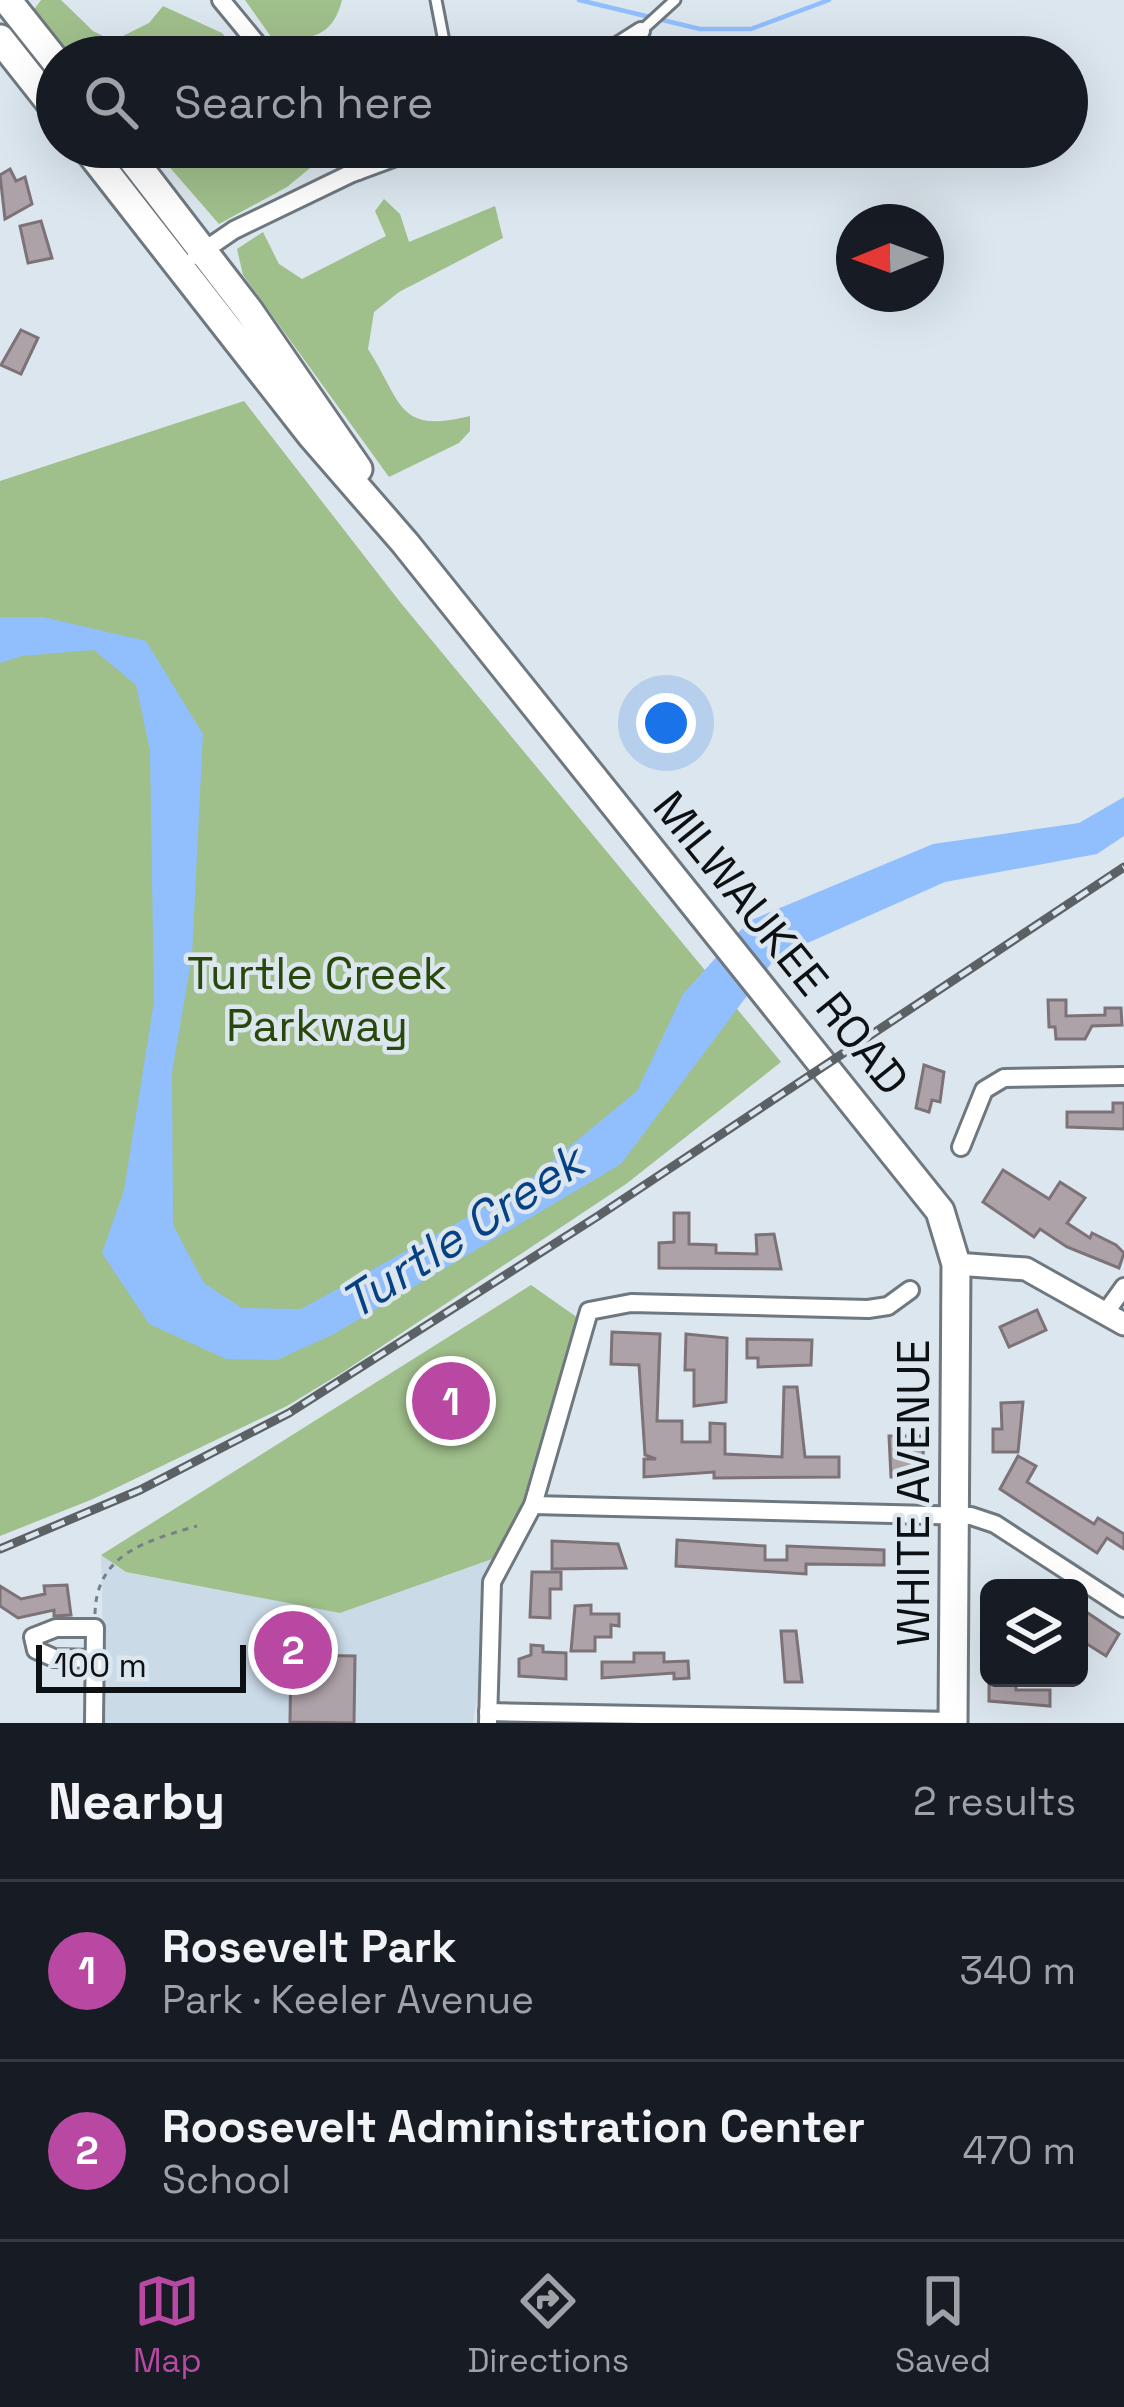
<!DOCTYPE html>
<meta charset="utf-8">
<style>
:root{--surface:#171b24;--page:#20242c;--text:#f1f3f6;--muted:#9ea1a6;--line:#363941;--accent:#b948a3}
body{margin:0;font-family:"Space Grotesk",sans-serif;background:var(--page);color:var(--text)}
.controls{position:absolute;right:36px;bottom:36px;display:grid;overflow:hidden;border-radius:18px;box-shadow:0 12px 48px #0002}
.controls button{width:108px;height:108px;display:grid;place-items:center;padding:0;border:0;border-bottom:3px solid var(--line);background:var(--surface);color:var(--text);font:60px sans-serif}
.compass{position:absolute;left:836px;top:204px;width:108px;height:108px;border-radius:50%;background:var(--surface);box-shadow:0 12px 48px #0002;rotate:269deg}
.scale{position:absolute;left:36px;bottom:30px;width:210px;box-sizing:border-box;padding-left:12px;border:6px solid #0d1113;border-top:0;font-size:33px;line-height:42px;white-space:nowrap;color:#0d1113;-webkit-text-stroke:9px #dce6ee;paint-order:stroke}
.you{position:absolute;left:666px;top:723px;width:42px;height:42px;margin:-30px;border:9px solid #fff;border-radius:50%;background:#1a73e8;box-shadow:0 0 0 18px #1a73e833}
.badge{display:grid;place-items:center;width:78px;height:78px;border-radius:50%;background:var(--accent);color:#fff;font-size:39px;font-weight:700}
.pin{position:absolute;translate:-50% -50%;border:6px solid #fff;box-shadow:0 3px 12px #0006}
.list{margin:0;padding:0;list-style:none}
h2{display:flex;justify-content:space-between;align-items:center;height:156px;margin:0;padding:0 48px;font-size:51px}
h2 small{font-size:39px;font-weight:400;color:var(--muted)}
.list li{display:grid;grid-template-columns:78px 1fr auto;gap:36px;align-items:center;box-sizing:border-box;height:180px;padding:0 48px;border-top:3px solid var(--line)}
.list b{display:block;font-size:45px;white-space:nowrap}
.list p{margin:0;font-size:39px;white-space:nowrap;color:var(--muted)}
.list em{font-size:39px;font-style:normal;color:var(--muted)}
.icon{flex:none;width:66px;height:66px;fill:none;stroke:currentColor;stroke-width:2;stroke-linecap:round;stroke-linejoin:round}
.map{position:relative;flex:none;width:1124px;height:1723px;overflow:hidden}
.search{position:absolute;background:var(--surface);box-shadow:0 12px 48px #0002;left:36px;right:36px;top:36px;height:132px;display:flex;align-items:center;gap:30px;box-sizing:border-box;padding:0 42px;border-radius:66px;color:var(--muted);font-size:45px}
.sheet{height:516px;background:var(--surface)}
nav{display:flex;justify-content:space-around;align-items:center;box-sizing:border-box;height:168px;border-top:3px solid var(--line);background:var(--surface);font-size:33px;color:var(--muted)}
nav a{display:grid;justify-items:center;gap:6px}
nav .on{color:var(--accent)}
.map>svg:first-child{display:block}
.built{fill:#cadae7}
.green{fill:#9fbf8b}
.water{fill:#91bffd}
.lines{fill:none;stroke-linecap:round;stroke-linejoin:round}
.stream{stroke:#91bffd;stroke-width:4.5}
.building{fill:#ada2a8;stroke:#7c7277;stroke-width:3}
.service-casing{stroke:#6f787f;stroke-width:15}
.minor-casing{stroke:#6f787f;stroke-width:22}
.tertiary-casing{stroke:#6f787f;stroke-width:27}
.primary-casing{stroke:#6f787f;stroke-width:33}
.path{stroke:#788085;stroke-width:3;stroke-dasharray:6 6;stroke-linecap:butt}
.service{stroke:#fff;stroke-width:9}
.minor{stroke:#fff;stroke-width:16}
.tertiary{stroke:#fff;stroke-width:21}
.primary{stroke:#fff;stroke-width:27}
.rail-casing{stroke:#5b6165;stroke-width:9}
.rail{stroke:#dce6ee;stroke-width:4.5;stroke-dasharray:14;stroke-linecap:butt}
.labels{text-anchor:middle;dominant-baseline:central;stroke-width:9;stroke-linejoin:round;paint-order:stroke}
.street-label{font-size:45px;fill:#0d1113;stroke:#dce6ee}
.park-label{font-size:45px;fill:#29480b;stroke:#dce6ee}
.water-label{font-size:48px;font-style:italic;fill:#054183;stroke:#dce6ee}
</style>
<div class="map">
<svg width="1124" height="1723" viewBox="0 0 1124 1723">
<rect width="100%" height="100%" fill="#dce6ee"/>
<polygon class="built" points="101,1555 126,1572 340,1613 495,1558 482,1589 480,1681 473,1723 105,1723"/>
<g class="green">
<polygon points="41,0 61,0 93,31 113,41 149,23 163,6 222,33 244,57 73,57 33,11"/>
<path d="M 245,0 L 342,0 C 332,40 307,40 272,38 Z"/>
<polygon points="152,147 312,147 315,164 287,187 219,224"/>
<path d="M 384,199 L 400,214 L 409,242 L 495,206 L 503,238 L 399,292 L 374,312 L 368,349 C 403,404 397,434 470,416 L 470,431 L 459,443 L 389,477 L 243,275 L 237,249 L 263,232 L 279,264 L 302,279 L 386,236 L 375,211 Z"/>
<polygon points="244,401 400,602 781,1062 626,1184 343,1372 287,1406 93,1499 0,1536 0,481"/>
<polygon points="531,1285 578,1318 532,1484 495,1558 340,1613 126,1572 101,1555"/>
</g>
<polygon class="water" points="0,617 43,617 146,641 203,734 192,956 172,1072 173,1225 204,1283 242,1308 301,1309 518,1189 637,1091 683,994 749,921 933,844 1079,823 1124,797 1124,836 1097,854 945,882 776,957 621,1164 334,1334 277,1360 226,1359 149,1324 102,1253 124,1190 154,1002 150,751 136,685 94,650 22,656 0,663"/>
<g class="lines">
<polyline class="stream" points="579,0 700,29 751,29 829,0"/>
</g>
<g class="building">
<polygon points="10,169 16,181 25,177 32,204 5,219 0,175"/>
<polygon points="41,221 52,258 28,263 20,226"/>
<polygon points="21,330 38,338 21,374 1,365"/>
<polygon points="1048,1000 1066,1000 1066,1016 1105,1015 1105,1008 1121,1008 1122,1025 1092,1026 1085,1039 1056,1039 1055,1027 1049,1027"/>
<polygon points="924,1065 944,1072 940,1102 932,1100 929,1112 916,1108"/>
<polygon points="1113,1103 1124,1103 1124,1129 1067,1127 1067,1112 1113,1112"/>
<polygon points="1003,1170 1049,1199 1060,1182 1085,1198 1067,1223 1090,1238 1092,1233 1116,1245 1124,1253 1119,1268 1067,1247 1040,1229 1034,1237 983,1202"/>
<polygon points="674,1213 689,1213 689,1244 716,1245 716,1253 757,1254 756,1235 774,1234 781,1269 659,1268 659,1243 674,1242"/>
<polygon points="1037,1310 1046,1330 1009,1347 1000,1327"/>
<polygon points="612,1332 660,1334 657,1421 682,1421 682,1442 710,1442 710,1423 725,1424 725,1454 782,1457 784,1387 797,1387 805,1457 839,1457 839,1477 714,1478 714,1472 644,1477 644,1459 656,1459 645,1455 639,1365 611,1364"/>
<polygon points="686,1334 727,1338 726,1402 694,1406 694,1370 685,1370"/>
<polygon points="747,1339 812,1340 811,1365 758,1367 758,1358 747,1358"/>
<polygon points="1023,1402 1018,1452 993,1452 993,1429 1002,1429 1001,1403"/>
<polygon points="889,1436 924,1436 922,1476 891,1477"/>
<polygon points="1018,1456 1036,1466 1027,1482 1094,1524 1098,1518 1124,1534 1124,1549 1107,1538 1097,1553 1000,1489"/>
<polygon points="677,1540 765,1546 765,1560 787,1560 787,1546 884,1550 884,1565 806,1564 806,1574 676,1566"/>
<polygon points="552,1541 618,1544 626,1568 552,1569"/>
<polygon points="532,1572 561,1572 561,1589 550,1589 550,1618 530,1617"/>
<polygon points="67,1585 71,1615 54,1616 54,1610 18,1618 0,1606 0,1586 21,1599 45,1594 44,1586"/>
<polygon points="591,1605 591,1614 619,1614 619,1626 611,1625 611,1637 595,1637 595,1651 571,1651 575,1606"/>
<polygon points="1079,1607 1119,1634 1106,1656 1079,1639"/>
<polygon points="781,1631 796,1631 802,1682 785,1682"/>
<polygon points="531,1645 543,1646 543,1652 566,1653 566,1679 519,1676 519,1659 531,1655"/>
<polygon points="634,1653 664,1653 664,1662 688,1661 689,1678 674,1679 674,1673 602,1678 602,1662 634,1662"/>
<polygon points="291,1655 355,1656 354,1723 290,1722"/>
<polygon points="989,1681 1016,1681 1016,1690 1050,1690 1050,1706 989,1701"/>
</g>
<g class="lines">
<defs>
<g id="service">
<polyline points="436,0 447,57"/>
<polyline points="641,31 675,0"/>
</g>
<g id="minor">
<polyline points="221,0 268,57"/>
<polyline points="600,57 641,31"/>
<polyline points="343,147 358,171 394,147"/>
<polyline points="196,256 234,230 350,174 423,147"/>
<polyline points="961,1147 984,1090 1004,1078 1124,1076"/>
<polyline points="1106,1312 1124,1287"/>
<polyline points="533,1505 971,1516 995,1524 1124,1608"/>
<polyline points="488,1712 953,1721"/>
<polyline points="94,1723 95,1628 56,1628 33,1637 36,1650 54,1658 94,1659"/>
<polyline points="488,1723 492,1582 533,1505 589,1311 631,1303 868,1309 888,1306 910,1290"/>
</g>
<polyline id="tertiary" points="956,1264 1026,1269 1124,1324"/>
<g id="primary">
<polyline points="7,0 57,63"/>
<polyline points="0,39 57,111"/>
<polyline points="86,147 312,436 405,543 940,1211 956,1264 953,1723"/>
<polyline points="123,147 249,311 358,469"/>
</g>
</defs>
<use href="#service" class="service-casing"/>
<use href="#minor" class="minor-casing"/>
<use href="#tertiary" class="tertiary-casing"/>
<use href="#primary" class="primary-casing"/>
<path class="path" d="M 95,1614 C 96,1554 146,1541 197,1526"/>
<use href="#service" class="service"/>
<use href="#minor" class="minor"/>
<use href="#tertiary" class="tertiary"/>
<use href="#primary" class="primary"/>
<defs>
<polyline id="rail" points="0,1549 140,1490 289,1413 598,1216 1124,867"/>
</defs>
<use href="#rail" class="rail-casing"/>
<use href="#rail" class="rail"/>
</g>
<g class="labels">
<g class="street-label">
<text transform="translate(781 943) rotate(51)">MILWAUKEE ROAD</text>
<text transform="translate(913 1493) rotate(-90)">WHITE AVENUE</text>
</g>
<g class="park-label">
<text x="317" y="973">Turtle Creek<tspan x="317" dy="52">Parkway</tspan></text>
</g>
<g class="water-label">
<text transform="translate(462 1232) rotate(-33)">Turtle Creek</text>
</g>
</g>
</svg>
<div class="controls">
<button><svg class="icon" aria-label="layers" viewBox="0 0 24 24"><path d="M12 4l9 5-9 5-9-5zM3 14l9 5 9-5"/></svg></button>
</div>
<svg class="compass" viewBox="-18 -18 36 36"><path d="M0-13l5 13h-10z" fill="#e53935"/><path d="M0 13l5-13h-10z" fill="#9ea1a6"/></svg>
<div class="scale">100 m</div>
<div class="you"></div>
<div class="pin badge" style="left:451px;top:1401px">1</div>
<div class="pin badge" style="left:293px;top:1650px">2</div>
<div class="search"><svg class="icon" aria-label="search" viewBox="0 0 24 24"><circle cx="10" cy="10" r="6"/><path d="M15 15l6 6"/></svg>Search here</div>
</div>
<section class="sheet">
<h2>Nearby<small>2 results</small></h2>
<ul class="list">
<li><span class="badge">1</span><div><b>Rosevelt Park</b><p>Park · Keeler Avenue</p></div><em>340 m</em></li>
<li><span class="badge">2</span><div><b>Roosevelt Administration Center</b><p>School</p></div><em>470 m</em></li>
</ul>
</section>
<nav>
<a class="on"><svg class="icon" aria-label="map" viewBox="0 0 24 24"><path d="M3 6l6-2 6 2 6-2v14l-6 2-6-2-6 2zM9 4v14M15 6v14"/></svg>Map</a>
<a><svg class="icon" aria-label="directions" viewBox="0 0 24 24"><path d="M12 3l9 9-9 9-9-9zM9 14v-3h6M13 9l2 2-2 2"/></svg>Directions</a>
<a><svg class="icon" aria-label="saved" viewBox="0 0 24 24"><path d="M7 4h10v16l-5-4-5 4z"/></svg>Saved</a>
</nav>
